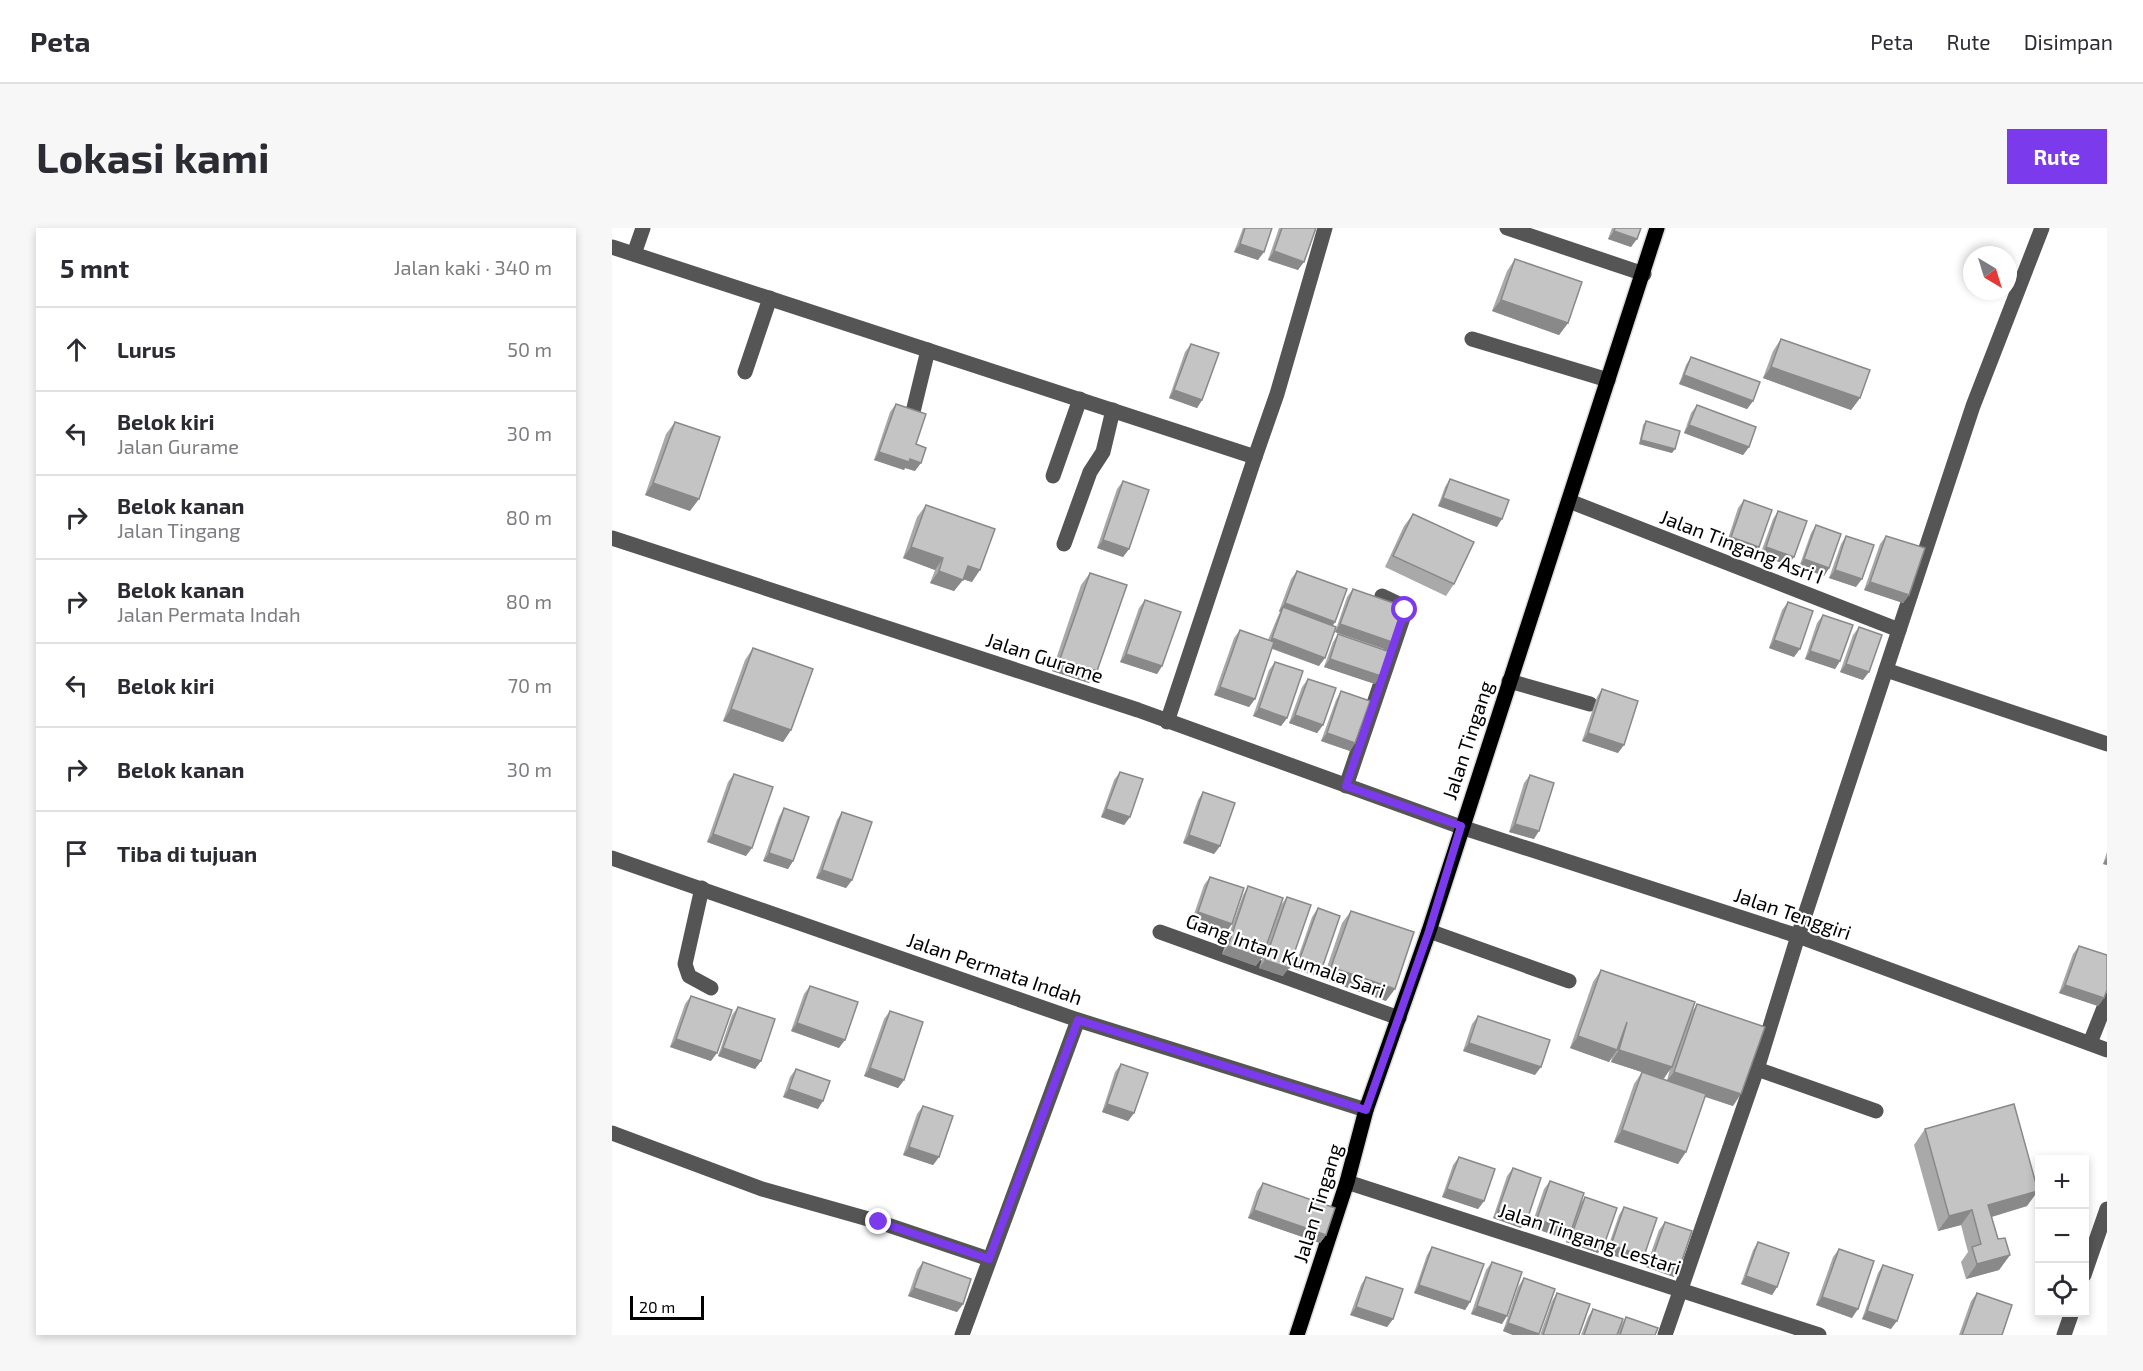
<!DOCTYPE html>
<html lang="id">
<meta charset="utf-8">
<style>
:root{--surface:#fff;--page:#f7f7f7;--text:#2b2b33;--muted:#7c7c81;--line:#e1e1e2;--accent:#7c3aed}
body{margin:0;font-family:"Exo 2",sans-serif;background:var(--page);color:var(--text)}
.controls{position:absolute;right:18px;bottom:18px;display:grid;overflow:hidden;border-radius:0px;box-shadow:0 3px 9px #0003}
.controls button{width:54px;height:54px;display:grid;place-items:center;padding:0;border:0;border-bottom:2px solid var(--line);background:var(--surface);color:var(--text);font:30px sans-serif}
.compass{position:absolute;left:1351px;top:18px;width:54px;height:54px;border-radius:50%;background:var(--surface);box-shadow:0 3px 9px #0003;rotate:142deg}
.scale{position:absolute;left:18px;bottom:15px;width:74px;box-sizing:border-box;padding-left:6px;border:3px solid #000;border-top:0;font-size:16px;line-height:21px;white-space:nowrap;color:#000;-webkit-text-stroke:4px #fff;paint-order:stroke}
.stop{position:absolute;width:18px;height:18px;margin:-14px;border:4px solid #7c3aed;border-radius:50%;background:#fff}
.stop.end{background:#7c3aed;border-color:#fff;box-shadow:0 2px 6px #0008}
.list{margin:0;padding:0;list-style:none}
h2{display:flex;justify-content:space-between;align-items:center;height:78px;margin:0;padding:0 24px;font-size:26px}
h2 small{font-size:20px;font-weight:400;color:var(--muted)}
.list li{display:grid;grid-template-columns:39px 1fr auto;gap:18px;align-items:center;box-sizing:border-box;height:84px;padding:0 24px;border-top:2px solid var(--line)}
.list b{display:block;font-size:22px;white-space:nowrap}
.list p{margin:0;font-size:20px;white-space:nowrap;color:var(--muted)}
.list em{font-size:20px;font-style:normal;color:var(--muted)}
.icon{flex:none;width:33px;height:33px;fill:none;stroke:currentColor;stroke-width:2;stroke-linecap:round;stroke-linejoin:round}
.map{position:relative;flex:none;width:1495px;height:1107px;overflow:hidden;border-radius:0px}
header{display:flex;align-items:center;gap:36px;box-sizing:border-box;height:84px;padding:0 30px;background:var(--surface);border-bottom:2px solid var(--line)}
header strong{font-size:28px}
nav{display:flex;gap:33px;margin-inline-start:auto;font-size:21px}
.intro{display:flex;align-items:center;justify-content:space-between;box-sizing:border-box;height:144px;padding:0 36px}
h1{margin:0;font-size:42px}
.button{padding:15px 27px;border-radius:0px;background:var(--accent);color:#fff;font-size:21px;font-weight:700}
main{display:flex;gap:36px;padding:0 36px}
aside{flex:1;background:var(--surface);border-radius:0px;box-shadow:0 3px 9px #0003}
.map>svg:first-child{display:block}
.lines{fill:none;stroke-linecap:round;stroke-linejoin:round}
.major-casing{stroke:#dbdbdb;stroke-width:18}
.minor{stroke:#555;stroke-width:15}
.major{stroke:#000;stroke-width:15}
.wall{fill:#a9a9a9;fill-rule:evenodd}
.shaded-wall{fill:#898989}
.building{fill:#c4c4c4;stroke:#898989;stroke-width:1.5}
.route{stroke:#7c3aed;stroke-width:8}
.labels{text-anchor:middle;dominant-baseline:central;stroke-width:4.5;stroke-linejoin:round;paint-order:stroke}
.street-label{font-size:20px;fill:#000;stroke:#fff}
</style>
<header>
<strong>Peta</strong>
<nav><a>Peta</a><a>Rute</a><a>Disimpan</a></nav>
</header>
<div class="intro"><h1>Lokasi kami</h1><a class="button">Rute</a></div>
<main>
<aside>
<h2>5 mnt<small>Jalan kaki · 340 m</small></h2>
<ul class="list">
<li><svg class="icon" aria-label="ahead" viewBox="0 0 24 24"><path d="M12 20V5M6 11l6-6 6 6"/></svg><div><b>Lurus</b></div><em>50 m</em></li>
<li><svg class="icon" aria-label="left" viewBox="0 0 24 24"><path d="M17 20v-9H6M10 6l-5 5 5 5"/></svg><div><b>Belok kiri</b><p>Jalan Gurame</p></div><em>30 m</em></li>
<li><svg class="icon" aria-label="right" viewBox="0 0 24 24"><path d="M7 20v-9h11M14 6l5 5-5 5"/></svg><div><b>Belok kanan</b><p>Jalan Tingang</p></div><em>80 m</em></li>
<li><svg class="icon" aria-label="right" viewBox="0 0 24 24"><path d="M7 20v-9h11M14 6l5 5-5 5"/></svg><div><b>Belok kanan</b><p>Jalan Permata Indah</p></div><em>80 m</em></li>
<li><svg class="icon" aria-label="left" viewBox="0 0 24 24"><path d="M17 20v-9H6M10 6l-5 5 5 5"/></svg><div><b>Belok kiri</b></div><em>70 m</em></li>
<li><svg class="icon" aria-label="right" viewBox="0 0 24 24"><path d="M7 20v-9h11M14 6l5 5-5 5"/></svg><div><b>Belok kanan</b></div><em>30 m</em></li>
<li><svg class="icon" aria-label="arrive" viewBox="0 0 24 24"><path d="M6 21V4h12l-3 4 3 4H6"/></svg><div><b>Tiba di tujuan</b></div></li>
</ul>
</aside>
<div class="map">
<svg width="1495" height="1107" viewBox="0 0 1495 1107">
<rect width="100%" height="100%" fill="#fff"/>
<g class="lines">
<defs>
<polyline id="major" points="685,1107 735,954 754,882 817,703 1045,0"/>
</defs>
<use href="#major" class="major-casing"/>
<g class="minor">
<polyline points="895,0 1032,46"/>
<polyline points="0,19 643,229 555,494"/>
<polyline points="22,26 31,0"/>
<polyline points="860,111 996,152"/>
<polyline points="133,144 158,70"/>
<polyline points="300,188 316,122"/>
<polyline points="643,229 665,166 713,0"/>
<polyline points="441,248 468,171"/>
<polyline points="957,273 1287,402"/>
<polyline points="0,310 526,482 849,599 1186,708 1495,822"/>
<polyline points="452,316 478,244 491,224 501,182"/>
<polyline points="1274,442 1495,516"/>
<polyline points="897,453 978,476"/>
<polyline points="734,558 793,384 789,377 770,368"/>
<polyline points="0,630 466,792 754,882"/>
<polyline points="90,660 73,736 77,748 99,760"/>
<polyline points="817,703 957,753"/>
<polyline points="548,704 787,790"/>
<polyline points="1478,815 1495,772"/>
<polyline points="1145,841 1264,883"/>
<polyline points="0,905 150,961 267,994 377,1031"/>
<polyline points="735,954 1207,1107"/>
<polyline points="1472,1047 1495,981"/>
<polyline points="350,1107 466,792"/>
<polyline points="1053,1107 1145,841 1186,708 1361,178 1430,0"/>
<polyline points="1452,1107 1460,1084"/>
</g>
<use href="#major" class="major"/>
</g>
<g class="wall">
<polygon points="631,0 660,0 646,32 622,24"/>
<polygon points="667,0 704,0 686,42 656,32"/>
<polygon points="1000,0 1029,0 1019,19 996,11"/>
<polygon points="903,31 956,95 947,107 880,83 895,43"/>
<polygon points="1169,111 1248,170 1239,182 1151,150 1161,123"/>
<polygon points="579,116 590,172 585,180 557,170 573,124"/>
<polygon points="1079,129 1141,173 1135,181 1067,156 1074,137"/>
<polygon points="284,176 303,243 293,240 292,242 262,232 278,184"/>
<polygon points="1085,177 1137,219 1131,227 1072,205 1079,185"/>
<polygon points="1034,193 1060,225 1027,216 1031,197"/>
<polygon points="63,194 78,283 33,267 54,206"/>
<polygon points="838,251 885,299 826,278 833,259"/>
<polygon points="511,253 517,321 511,329 485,320 505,261"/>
<polygon points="1132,272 1142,327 1114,317 1126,280"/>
<polygon points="314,277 360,354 351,351 342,363 318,355 323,342 291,330 305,289"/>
<polygon points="1166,283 1176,337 1148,327 1161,291"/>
<polygon points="801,286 842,356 834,368 773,339 792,298"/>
<polygon points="1204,297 1217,340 1212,348 1187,339 1199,305"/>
<polygon points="1234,308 1244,359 1217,350 1229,316"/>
<polygon points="1274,308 1297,367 1291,375 1252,362 1268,316"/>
<polygon points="685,343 723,394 720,398 707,438 660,421 643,471 637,479 602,467 622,410 628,402 656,412 666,388 668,384 667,383 679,351"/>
<polygon points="478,345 485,443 477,455 440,443 469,357"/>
<polygon points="741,361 778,423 723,404 735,369"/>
<polygon points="533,372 550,438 545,446 508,434 527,380"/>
<polygon points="1176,374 1182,429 1157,420 1170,382"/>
<polygon points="1211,387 1228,433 1223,441 1193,431 1205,395"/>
<polygon points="1247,399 1251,452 1228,444 1241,407"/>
<polygon points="726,406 763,456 712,439 721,414"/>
<polygon points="141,420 179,502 171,514 111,493 133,432"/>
<polygon points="663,434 675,490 669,498 641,488 657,442"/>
<polygon points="696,451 711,497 705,505 677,495 690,459"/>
<polygon points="990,461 1006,525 970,513 985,469"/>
<polygon points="729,463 743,515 738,523 709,513 724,472"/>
<polygon points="508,544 518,589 512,597 489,589 502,552"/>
<polygon points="122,546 134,628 95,614 116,554"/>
<polygon points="918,547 922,611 897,604 912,555"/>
<polygon points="591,564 608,618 602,626 571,615 586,572"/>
<polygon points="172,580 181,633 176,641 151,633 167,589"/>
<polygon points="230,584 240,652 234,660 204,650 225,592"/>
<polygon points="1495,624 1495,637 1491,636"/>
<polygon points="598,649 620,696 614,704 580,692 592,657"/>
<polygon points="636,658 644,738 610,726 631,667"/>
<polygon points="675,669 671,748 647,740 669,677"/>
<polygon points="706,680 710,740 704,748 682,741 700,689"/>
<polygon points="739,683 774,773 711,751 730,695"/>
<polygon points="1467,718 1492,770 1486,778 1447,765 1461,726"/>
<path d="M 989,742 L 1079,785 L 1085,776 L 1121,878 L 1093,869 L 1066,936 L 1002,914 L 1022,856 L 1030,844 L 999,834 L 1000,829 L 997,834 L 958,820 L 981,754 ZM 1058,841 L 1055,852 L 1052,851 Z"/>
<polygon points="198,758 227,820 179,803 192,766"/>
<polygon points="79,768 99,833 58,819 73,776"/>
<polygon points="126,779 149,833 143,841 106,828 120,787"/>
<polygon points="278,783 292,852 286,860 252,848 272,791"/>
<polygon points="866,788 923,847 851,823 860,796"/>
<polygon points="509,836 522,885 516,893 490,884 503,844"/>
<polygon points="184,841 206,881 171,869 178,849"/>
<polygon points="311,878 327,929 321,937 291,927 305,886"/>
<polygon points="1313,901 1415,978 1380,989 1386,1011 1398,1027 1387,1042 1354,1051 1349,1034 1356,1024 1349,997 1326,1003 1302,917"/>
<polygon points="847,929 872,973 866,981 830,969 841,937"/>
<polygon points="901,940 915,992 909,1000 881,990 895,948"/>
<polygon points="938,953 968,976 973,969 992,1017 986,1025 954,1014 957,1005 953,1011 919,999 932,961"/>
<polygon points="651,955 714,1007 708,1015 636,990 645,963"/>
<polygon points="1012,979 1032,1028 1027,1036 994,1025 1007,987"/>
<polygon points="1053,994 1062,1049 1034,1039 1047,1002"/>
<polygon points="1146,1014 1165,1059 1160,1067 1129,1056 1141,1022"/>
<polygon points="820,1019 858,1074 853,1082 802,1065 815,1027"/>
<polygon points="1227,1021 1240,1090 1204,1077 1221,1029"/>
<polygon points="311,1034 351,1076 345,1084 296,1068 305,1042"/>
<polygon points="880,1034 890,1096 859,1086 874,1042"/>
<polygon points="1271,1037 1279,1101 1250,1091 1266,1045"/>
<polygon points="754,1049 781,1091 775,1099 738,1087 749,1057"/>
<polygon points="912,1050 927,1107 901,1107 891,1103 906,1059"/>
<polygon points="945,1065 967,1107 928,1107 940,1073"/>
<polygon points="1365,1065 1390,1107 1347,1107 1359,1073"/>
<polygon points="981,1081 1005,1107 969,1107 976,1089"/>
<polygon points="1014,1089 1043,1107 1005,1107 1009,1097"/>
</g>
<g class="shaded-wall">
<polygon points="1002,3 1025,11 1019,19 996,11"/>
<polygon points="628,16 652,24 646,32 622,24"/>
<polygon points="662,23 692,34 686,42 656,32"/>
<polygon points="889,72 956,95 947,107 880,83"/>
<polygon points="1159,139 1248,170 1239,182 1151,150"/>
<polygon points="1072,147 1141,173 1135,181 1067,156"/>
<polygon points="562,162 590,172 585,180 557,170"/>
<polygon points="1077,197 1137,219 1131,227 1072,205"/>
<polygon points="1029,212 1063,221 1060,225 1027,216"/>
<polygon points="267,224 298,231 309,235 303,243 293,240 292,242 262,232"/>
<polygon points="41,255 87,271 78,283 33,267"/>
<polygon points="831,270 890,291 885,299 826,278"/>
<polygon points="1119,309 1147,319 1142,327 1114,317"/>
<polygon points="491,312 517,321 511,329 485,320"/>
<polygon points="299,319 331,330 323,342 291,330"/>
<polygon points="1154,319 1182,329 1176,337 1148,327"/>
<polygon points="1192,331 1217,340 1212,348 1187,339"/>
<polygon points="356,338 368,342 360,354 347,350"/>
<polygon points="1223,342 1250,351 1244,359 1217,350"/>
<polygon points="327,343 351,352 342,363 318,355"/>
<polygon points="1258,354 1297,367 1291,375 1252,362"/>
<polygon points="673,375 723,394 718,402 671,379 668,384 667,383"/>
<polygon points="728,396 783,415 778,423 723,404"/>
<polygon points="660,410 713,430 707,438 654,418"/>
<polygon points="1162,412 1188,421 1182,429 1157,420"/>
<polygon points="1198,423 1228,433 1223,441 1193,431"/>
<polygon points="514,426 550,438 545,446 508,434"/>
<polygon points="448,431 485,443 477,455 440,443"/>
<polygon points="718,431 769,448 763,456 712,439"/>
<polygon points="1234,436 1257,444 1251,452 1228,444"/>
<polygon points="608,459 643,471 637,479 602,467"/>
<polygon points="647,480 675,490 669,498 641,488"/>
<polygon points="119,481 179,502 171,514 111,493"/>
<polygon points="683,487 711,497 705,505 677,495"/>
<polygon points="715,505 743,515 738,523 709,513"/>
<polygon points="976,505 1012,517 1006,525 970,513"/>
<polygon points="494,581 518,589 512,597 489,589"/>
<polygon points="903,596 927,603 922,611 897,604"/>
<polygon points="101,606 140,620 134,628 95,614"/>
<polygon points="577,607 608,618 602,626 571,615"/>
<polygon points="157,625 181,633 176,641 151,633"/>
<polygon points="1495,630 1495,637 1491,636"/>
<polygon points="210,642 240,652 234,660 204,650"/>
<polygon points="586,684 620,696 614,704 580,692"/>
<polygon points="616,718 650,730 644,738 610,726"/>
<polygon points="653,732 677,740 671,748 647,740"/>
<polygon points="687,733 710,740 704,748 682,741"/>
<polygon points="719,739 783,761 774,773 711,751"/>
<polygon points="1453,757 1492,770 1486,778 1447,765"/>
<polygon points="185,795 233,812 227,820 179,803"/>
<polygon points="966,808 1005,822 997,834 958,820"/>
<polygon points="64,811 105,825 99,833 58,819"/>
<polygon points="857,815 929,839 923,847 851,823"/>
<polygon points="111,820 149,833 143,841 106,828"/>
<polygon points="1007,822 1060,839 1051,851 999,834"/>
<polygon points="258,840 292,852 286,860 252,848"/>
<polygon points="1062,844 1129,866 1121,878 1053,855"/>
<polygon points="177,861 211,873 206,881 171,869"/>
<polygon points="495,876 522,885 516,893 490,884"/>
<polygon points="1010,902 1074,924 1066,936 1002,914"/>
<polygon points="297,919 327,929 321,937 291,927"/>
<polygon points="835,961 872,973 866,981 830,969"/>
<polygon points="1426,963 1415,978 1365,993 1376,977"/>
<polygon points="642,982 714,1007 708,1015 636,990"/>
<polygon points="886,982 915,992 909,1000 881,990"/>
<polygon points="1360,982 1349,997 1326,1003 1337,988"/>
<polygon points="925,991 959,1003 953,1011 919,999"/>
<polygon points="960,1006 992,1017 986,1025 954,1014"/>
<polygon points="999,1017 1032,1028 1027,1036 994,1025"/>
<polygon points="1398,1027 1387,1042 1354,1051 1365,1036"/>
<polygon points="1040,1031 1067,1041 1062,1049 1034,1039"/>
<polygon points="1134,1048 1165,1059 1160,1067 1129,1056"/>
<polygon points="807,1057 858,1074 853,1082 802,1065"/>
<polygon points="302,1060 351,1076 345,1084 296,1068"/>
<polygon points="1210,1069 1246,1081 1240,1090 1204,1077"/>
<polygon points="865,1078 895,1088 890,1096 859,1086"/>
<polygon points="744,1079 781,1091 775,1099 738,1087"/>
<polygon points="1255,1083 1285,1093 1279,1101 1250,1091"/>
<polygon points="896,1095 927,1106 927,1107 901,1107 891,1103"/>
</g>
<g class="building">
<polygon points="633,0 660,0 652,24 628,16"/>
<polygon points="670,0 704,0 692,34 662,23"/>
<polygon points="1003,0 1029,0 1025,11 1002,3"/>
<polygon points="903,31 970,54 956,95 889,72"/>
<polygon points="1169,111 1258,142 1248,170 1159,139"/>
<polygon points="579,116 607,125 590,172 562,162"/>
<polygon points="1079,129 1148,154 1141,173 1072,147"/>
<polygon points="284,176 314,186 304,216 314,220 309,235 298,231 297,234 267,224"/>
<polygon points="1085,177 1144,199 1137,219 1077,197"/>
<polygon points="1034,193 1068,203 1063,221 1029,212"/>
<polygon points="63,194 108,209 87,271 41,255"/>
<polygon points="838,251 897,272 890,291 831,270"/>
<polygon points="511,253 537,262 517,321 491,312"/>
<polygon points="1132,272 1160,282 1147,319 1119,309"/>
<polygon points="314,277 383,301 368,342 356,338 351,352 327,343 331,330 299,319"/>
<polygon points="1166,283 1195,293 1182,329 1154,319"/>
<polygon points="801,286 862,314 842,356 781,328"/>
<polygon points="1204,297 1229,306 1217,340 1192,331"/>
<polygon points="1234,308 1262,317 1250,351 1223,342"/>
<polygon points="1274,308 1313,320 1297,367 1258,354"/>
<polygon points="685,343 735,361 723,394 673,375"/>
<polygon points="478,345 515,357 485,443 448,431"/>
<polygon points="741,361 796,380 783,415 728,396"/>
<polygon points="533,372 569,384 550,438 514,426"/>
<polygon points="1176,374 1201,383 1188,421 1162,412"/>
<polygon points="671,379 724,399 713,430 660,410"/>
<polygon points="1211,387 1241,397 1228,433 1198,423"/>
<polygon points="1247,399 1270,407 1257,444 1234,436"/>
<polygon points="628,402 662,414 643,471 608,459"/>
<polygon points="726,406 778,424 769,448 718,431"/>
<polygon points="141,420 201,441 179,502 119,481"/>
<polygon points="663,434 691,443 675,490 647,480"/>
<polygon points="696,451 724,460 711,497 683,487"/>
<polygon points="990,461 1026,473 1012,517 976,505"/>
<polygon points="729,463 758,473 743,515 715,505"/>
<polygon points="508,544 531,551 518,589 494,581"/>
<polygon points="122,546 161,559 140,620 101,606"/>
<polygon points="918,547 942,555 927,603 903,596"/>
<polygon points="591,564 623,575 608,618 577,607"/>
<polygon points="172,580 197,589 181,633 157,625"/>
<polygon points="230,584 260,594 240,652 210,642"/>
<polygon points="598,649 632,660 620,696 586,684"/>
<polygon points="636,658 671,670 650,730 616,718"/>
<polygon points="675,669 699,677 677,740 653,732"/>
<polygon points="706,680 728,688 710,740 687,733"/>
<polygon points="739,683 802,704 783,761 719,739"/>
<polygon points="1467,718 1495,727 1495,762 1492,770 1453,757"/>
<polygon points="989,742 1083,774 1060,839 1007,822 1015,794 1005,822 966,808"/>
<polygon points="198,758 246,774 233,812 185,795"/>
<polygon points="79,768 120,782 105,825 64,811"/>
<polygon points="1085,776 1153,799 1129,866 1062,844"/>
<polygon points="126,779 163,791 149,833 111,820"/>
<polygon points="278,783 311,794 292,852 258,840"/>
<polygon points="866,788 938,812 929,839 857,815"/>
<polygon points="509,836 536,845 522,885 495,876"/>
<polygon points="184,841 218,853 211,873 177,861"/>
<polygon points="1030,844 1094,866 1074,924 1010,902"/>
<polygon points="1402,876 1426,963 1376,977 1386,1011 1393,1010 1398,1027 1365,1036 1360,1019 1369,1016 1360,982 1337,988 1313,901"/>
<polygon points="311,878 341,888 327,929 297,919"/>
<polygon points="847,929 883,941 872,973 835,961"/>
<polygon points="901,940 929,950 915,992 886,982"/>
<polygon points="938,953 972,965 959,1003 925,991"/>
<polygon points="651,955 723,980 714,1007 642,982"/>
<polygon points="973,969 1005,980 992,1017 960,1006"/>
<polygon points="1012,979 1045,990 1032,1028 999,1017"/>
<polygon points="1053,994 1080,1003 1067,1041 1040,1031"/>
<polygon points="1146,1014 1177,1025 1165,1059 1134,1048"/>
<polygon points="820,1019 872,1036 858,1074 807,1057"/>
<polygon points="1227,1021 1262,1033 1246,1081 1210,1069"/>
<polygon points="311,1034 359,1051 351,1076 302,1060"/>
<polygon points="880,1034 910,1044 895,1088 865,1078"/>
<polygon points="1271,1037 1301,1047 1285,1093 1255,1083"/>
<polygon points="754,1049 791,1061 781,1091 744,1079"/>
<polygon points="912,1050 943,1061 927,1106 896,1095"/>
<polygon points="945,1065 978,1076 967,1107 931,1107"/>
<polygon points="1365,1065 1400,1077 1390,1107 1350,1107"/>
<polygon points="981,1081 1011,1091 1005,1107 972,1107"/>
<polygon points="1014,1089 1046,1100 1043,1107 1008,1107"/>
</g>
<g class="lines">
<polyline class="route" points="267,994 377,1031 466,792 754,882 817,703 849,598 734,558 793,382"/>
</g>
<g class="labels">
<g class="street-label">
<text transform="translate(1130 318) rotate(21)">Jalan Tingang Asri I</text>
<text transform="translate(433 429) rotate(18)">Jalan Gurame</text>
<text transform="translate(855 512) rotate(-72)">Jalan Tingang</text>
<text transform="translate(1181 685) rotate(19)">Jalan Tenggiri</text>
<text transform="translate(674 727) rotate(20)">Gang Intan Kumala Sari</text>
<text transform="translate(383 740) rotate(19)">Jalan Permata Indah</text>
<text transform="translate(705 975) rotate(-73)">Jalan Tingang</text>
<text transform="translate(978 1010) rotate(18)">Jalan Tingang Lestari</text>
</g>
</g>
</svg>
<div class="controls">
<button>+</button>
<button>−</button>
<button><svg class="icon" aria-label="locate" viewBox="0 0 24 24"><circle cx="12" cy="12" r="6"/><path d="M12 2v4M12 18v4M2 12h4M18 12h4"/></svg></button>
</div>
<svg class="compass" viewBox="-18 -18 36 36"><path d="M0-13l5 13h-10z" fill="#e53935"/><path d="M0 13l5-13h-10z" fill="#7c7c81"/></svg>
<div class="scale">20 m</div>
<div class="stop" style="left:793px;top:382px"></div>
<div class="stop end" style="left:267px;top:994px"></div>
</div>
</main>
